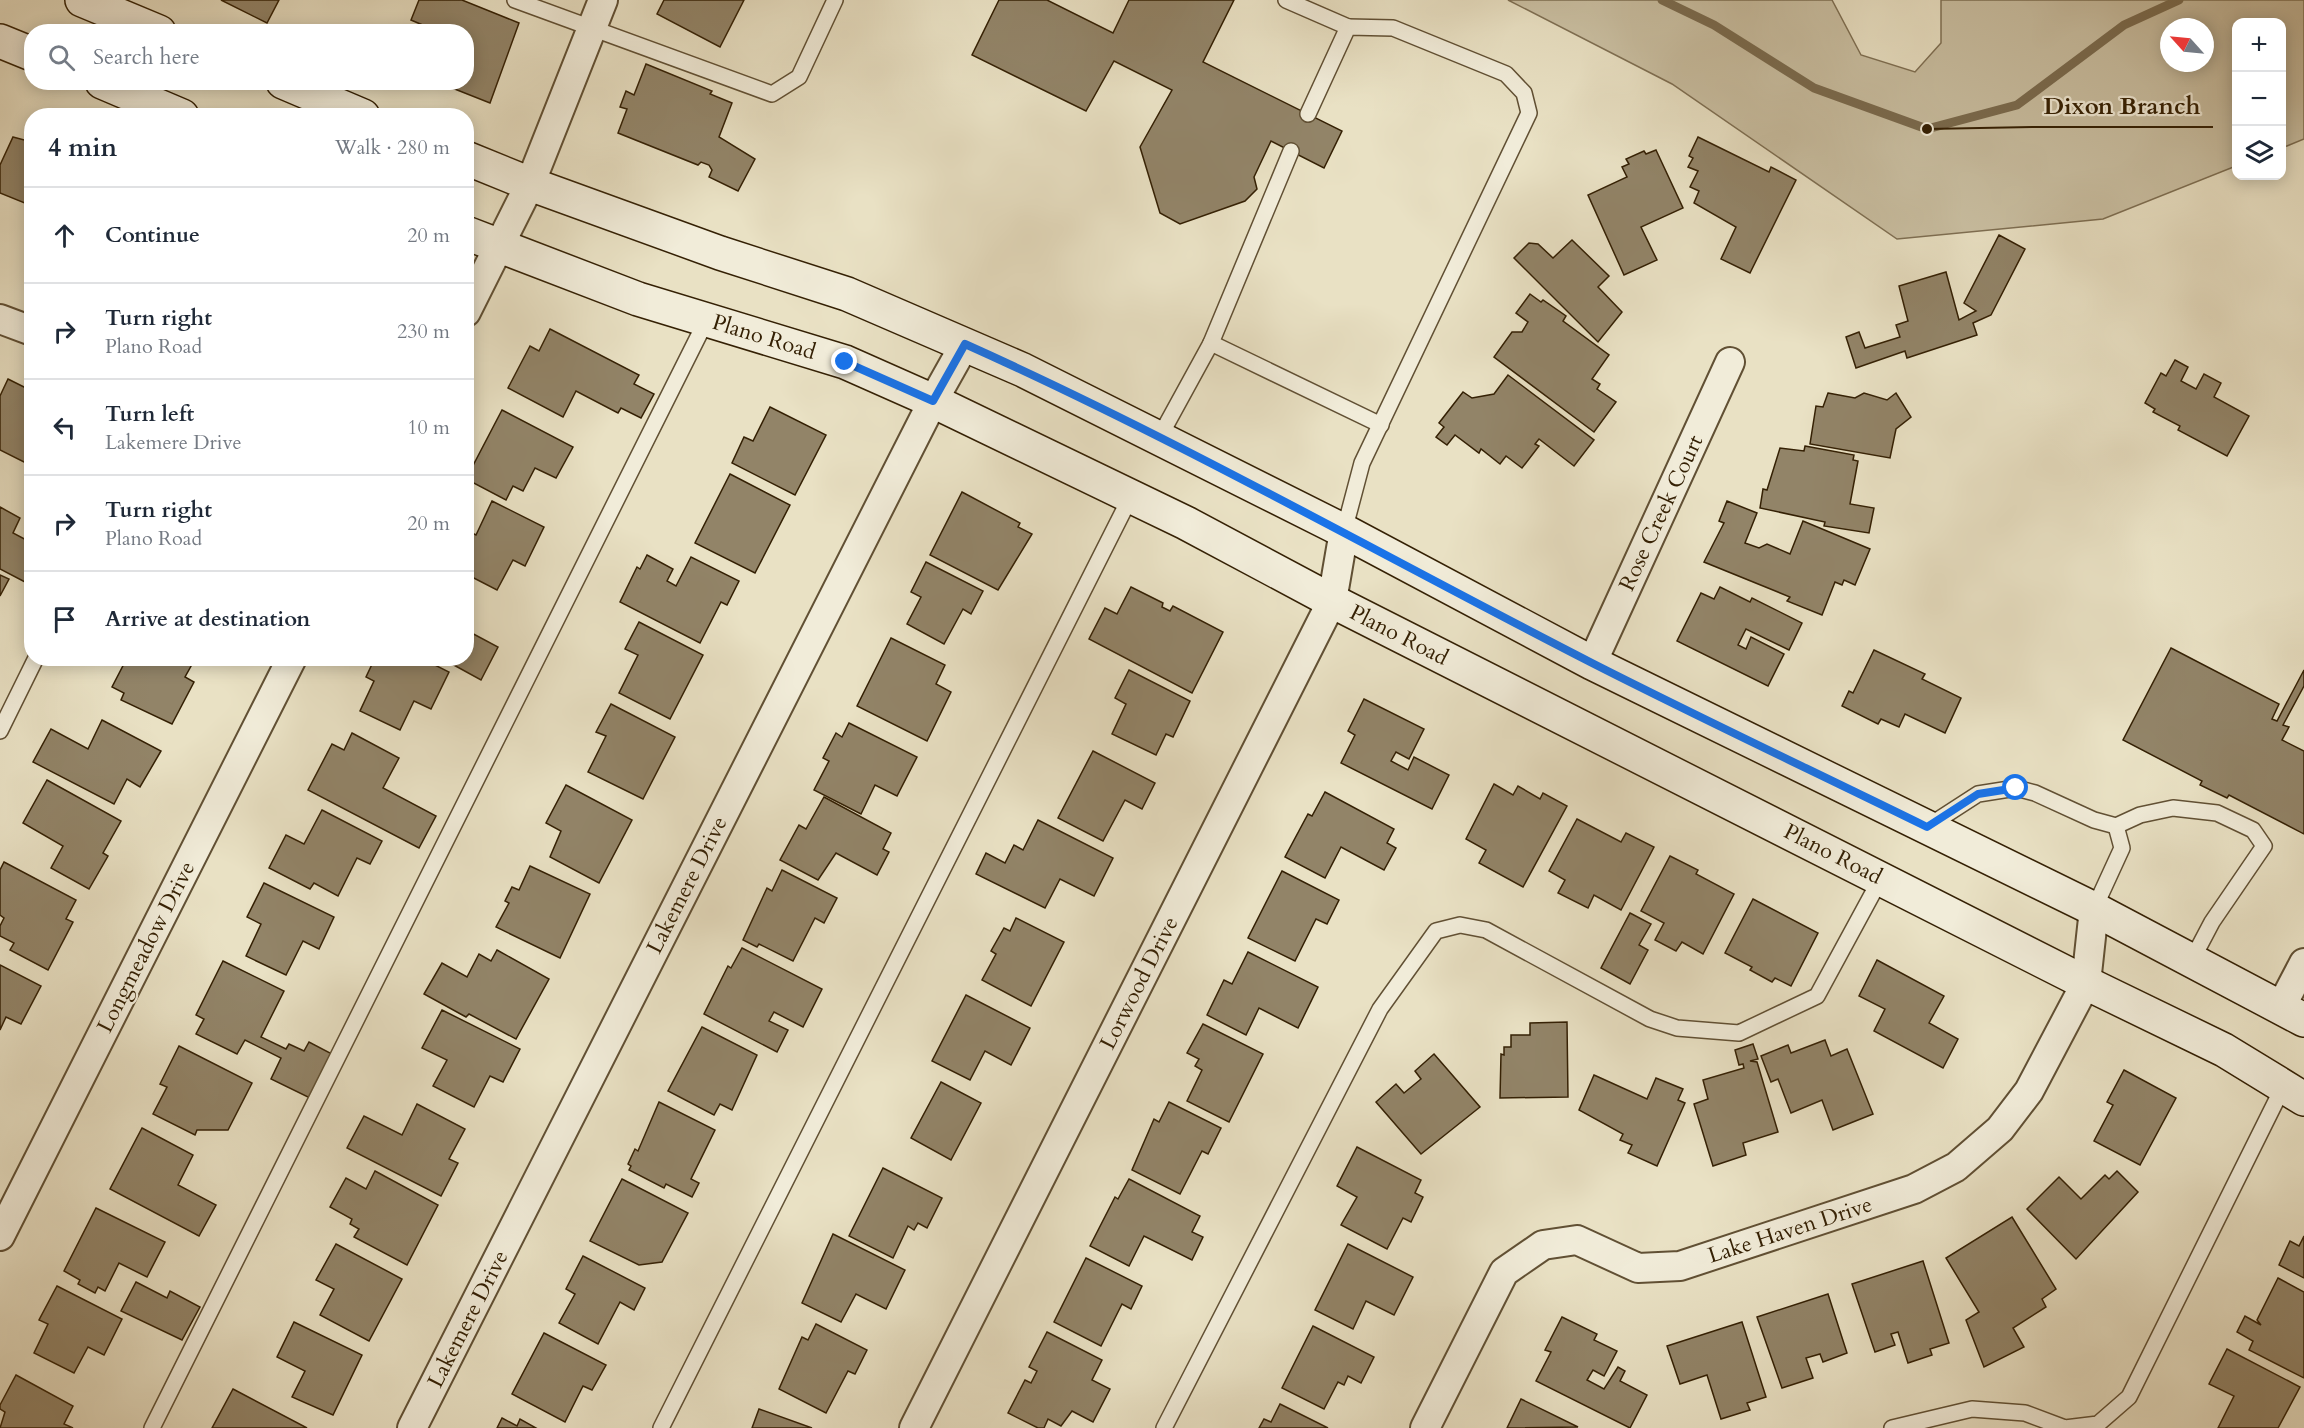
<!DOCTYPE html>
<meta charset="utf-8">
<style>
:root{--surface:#fff;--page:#f2f2f3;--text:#1f2937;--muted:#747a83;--line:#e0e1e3}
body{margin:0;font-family:Cardo,serif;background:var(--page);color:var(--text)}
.controls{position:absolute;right:18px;top:18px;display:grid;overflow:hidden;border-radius:12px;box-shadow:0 3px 15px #0003}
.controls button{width:54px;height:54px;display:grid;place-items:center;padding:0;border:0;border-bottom:2px solid var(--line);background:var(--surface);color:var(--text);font:30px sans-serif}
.compass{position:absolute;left:2160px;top:18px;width:54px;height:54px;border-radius:50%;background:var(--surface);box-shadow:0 3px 15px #0003;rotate:297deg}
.stop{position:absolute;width:18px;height:18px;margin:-14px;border:4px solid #1a73e8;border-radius:50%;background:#fff}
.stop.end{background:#1a73e8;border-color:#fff;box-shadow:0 2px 6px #0008}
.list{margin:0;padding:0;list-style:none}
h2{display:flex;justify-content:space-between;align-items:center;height:78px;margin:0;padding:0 24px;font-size:26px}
h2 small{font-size:20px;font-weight:400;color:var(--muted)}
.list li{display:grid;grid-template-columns:39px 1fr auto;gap:18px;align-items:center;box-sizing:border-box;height:96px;padding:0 24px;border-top:2px solid var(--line)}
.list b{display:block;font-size:22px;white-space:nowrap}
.list p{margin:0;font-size:20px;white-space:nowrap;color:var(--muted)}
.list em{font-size:20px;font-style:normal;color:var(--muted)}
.icon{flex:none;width:33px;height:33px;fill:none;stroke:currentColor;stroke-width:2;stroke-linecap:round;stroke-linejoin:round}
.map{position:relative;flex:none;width:2304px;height:1428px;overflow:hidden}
.search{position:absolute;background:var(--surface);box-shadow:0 3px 15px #0003;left:24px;top:24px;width:450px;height:66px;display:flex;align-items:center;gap:15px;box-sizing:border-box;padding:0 21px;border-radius:24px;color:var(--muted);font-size:22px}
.panel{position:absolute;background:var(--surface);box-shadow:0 3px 15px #0003;left:24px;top:108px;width:450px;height:558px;border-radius:24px}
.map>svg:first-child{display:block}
.green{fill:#cac0a3;stroke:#7f7054;stroke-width:1.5;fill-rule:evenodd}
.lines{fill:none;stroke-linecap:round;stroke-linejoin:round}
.stream{stroke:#7b6c50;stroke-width:9}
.building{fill:#928468;stroke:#342004;stroke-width:1.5}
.lane-casing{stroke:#615034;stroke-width:18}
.street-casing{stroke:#615034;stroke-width:32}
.secondary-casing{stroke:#342004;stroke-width:36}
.lane{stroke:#f1ecd9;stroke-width:15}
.street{stroke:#f1ecd9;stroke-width:28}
.secondary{stroke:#f1ecd9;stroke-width:33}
.route{stroke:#1a73e8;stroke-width:8}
.labels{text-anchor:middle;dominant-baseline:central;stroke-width:4.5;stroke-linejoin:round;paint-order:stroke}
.street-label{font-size:22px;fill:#342004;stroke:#f1ecd9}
.leader{fill:none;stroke:#342004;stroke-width:2}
.callout-dot{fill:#342004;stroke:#f1ecd9;stroke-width:2}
.callout-label{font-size:24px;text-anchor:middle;font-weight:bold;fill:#342004;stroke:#f1ecd9;stroke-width:4.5;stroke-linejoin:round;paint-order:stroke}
</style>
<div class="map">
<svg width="2304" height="1428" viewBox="0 0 2304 1428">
<rect width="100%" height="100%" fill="#e9e1c4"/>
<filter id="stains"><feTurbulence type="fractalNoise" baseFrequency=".00333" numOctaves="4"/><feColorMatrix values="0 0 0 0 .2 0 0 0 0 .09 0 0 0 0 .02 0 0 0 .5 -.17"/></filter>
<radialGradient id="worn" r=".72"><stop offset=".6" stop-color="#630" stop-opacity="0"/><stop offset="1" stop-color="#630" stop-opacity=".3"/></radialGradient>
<path class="green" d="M 1508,0 L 1832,0 L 1861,55 L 1915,72 L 1941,43 L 1941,0 L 2304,0 L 2304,139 L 2282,148 L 2282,22 L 2236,22 L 2236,166 L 2103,219 L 1897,239 L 1672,84 ZM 2169,27 L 2205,27 L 2205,63 L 2169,63 Z"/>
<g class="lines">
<polyline class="stream" points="1662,0 1714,25 1814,88 1927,129 2017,105 2124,25 2179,0"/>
</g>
<g class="building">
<polygon points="221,0 279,0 267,23"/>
<polygon points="419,0 462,0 519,23 490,103 437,82 466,82 466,32 439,32 411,20"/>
<polygon points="664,0 744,0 720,47 657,14"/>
<polygon points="999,0 1047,0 1113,33 1129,0 1234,0 1203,62 1342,131 1324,168 1271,141 1254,177 1257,189 1245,201 1180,224 1160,213 1140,147 1172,90 1114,61 1086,111 972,55"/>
<polygon points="646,64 712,91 710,94 732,103 719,137 755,159 738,191 709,177 712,170 709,165 701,162 698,165 618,133 627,109 620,107 626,91 634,95"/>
<polygon points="13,137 32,142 32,206 0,193 0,165"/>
<polygon points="1698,137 1769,172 1771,167 1796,180 1750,273 1721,259 1736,227 1694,203 1699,191 1690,187 1698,171 1688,167 1693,158 1689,156"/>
<polygon points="1656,150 1683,208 1641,227 1657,260 1624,275 1588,195 1627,177 1622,167 1629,164 1626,159 1644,151 1646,154"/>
<polygon points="1999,235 2025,249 1991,315 1973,323 1977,335 1907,358 1905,351 1856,368 1846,337 1859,332 1865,348 1900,337 1896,325 1908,321 1899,286 1946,272 1959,320 1976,311 1964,303"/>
<polygon points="1572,240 1609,276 1598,287 1622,312 1598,342 1514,258 1529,243 1538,244 1553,258"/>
<polygon points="1530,294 1541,302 1543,300 1566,316 1563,321 1609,355 1592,379 1600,384 1597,389 1616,402 1594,432 1494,357 1512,332 1522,332 1528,322 1516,313"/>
<polygon points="550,329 639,375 634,384 654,394 641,418 621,408 618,413 576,391 563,417 508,388 530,346 539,351"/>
<polygon points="2175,360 2188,367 2181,381 2196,389 2204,374 2221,383 2214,397 2249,416 2227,456 2178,430 2180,426 2153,412 2155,409 2145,403 2161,373 2166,376"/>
<polygon points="1508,375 1594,440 1574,466 1539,439 1535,444 1539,446 1522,468 1506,456 1500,464 1481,449 1479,453 1455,435 1447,445 1436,437 1444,427 1439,423 1463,392 1472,398 1494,394"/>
<polygon points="8,379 32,391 32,466 0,450 0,396"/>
<polygon points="1828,393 1855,398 1864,393 1887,400 1896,393 1911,417 1896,429 1890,458 1810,444 1816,406 1823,407"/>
<polygon points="770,407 826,435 795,495 732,463 744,437 753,441"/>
<polygon points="502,410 573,447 556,478 535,468 523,491 513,486 506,500 466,479"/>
<polygon points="1805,446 1854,455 1853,460 1858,461 1850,504 1874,508 1869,533 1824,526 1825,522 1760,508 1763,489 1767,490 1780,448 1804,451"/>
<polygon points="730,474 790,505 755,573 695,543"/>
<polygon points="962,492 1020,523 1018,527 1032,534 998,590 930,555"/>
<polygon points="492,501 544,527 525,566 513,560 497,590 466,574 466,530 476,535"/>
<polygon points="1727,501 1757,513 1745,543 1759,548 1767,544 1790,554 1803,521 1870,549 1855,585 1844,580 1842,585 1835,582 1822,615 1787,601 1790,597 1704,562 1724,523 1719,521"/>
<polygon points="0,507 20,518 13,533 32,543 32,571 25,582 0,569"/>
<polygon points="647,555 673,569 667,581 676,586 691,557 739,581 727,605 721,602 700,643 620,602 637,567 640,569"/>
<polygon points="926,562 983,591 971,614 963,609 944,644 907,624 921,597 911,592"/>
<polygon points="0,575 9,579 0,596"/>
<polygon points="1131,587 1163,603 1162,607 1170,611 1173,606 1223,632 1192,693 1089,639 1105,608 1117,614"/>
<polygon points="1720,587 1750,602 1752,598 1802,623 1789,650 1746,629 1738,645 1746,649 1751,637 1784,654 1768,686 1677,641 1701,593 1714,599"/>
<polygon points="639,622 703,655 670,719 619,693 638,655 625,649"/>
<polygon points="466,630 498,647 481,680 441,658 466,658"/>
<polygon points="891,638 945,665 936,684 951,692 927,741 857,706"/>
<polygon points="2171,648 2279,704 2272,719 2277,721 2304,670 2304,686 2283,725 2289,727 2282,740 2304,751 2304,834 2229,795 2227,798 2200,785 2202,781 2123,740"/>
<polygon points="1874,650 1925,674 1922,679 1961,698 1945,733 1905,714 1899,727 1881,719 1878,724 1842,706 1849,691 1853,693"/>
<polygon points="127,658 195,659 185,677 194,682 172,724 121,700 124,693 112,687"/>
<polygon points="375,658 421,658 449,672 431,709 414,701 400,730 360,711 374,681 366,677"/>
<polygon points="1129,670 1190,701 1173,737 1166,734 1156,755 1112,734 1126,704 1115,698"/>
<polygon points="1364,699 1424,729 1409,759 1396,752 1391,761 1408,770 1414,757 1449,775 1432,809 1341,763 1355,735 1348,731"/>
<polygon points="611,704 675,737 643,799 588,772 606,736 596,732"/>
<polygon points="102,720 161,751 140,787 127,779 114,804 33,762 51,729 88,749"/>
<polygon points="849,723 917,757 897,796 875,785 861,814 814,790 829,761 823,758 836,733 842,737"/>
<polygon points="352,733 399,758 383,788 436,816 419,848 308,790 332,744 344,750"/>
<polygon points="1093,751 1155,783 1142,809 1125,800 1103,841 1058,818"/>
<polygon points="47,780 121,821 103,853 108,856 89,889 51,868 63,846 23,823"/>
<polygon points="1494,784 1513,795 1518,786 1540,799 1543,793 1567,806 1523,887 1479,863 1486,850 1466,839"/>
<polygon points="566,785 632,820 599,883 550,857 561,831 546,823"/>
<polygon points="1325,792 1394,829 1387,843 1396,848 1384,870 1341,847 1325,878 1285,857 1308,814 1312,816"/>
<polygon points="824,797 891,833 883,849 889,852 877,875 836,853 818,880 780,860 799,825 806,829"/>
<polygon points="322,810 382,841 370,864 357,858 338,896 314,883 310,889 269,868 286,835 304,844"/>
<polygon points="1577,819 1621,842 1626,833 1654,847 1621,910 1594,895 1588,908 1558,893 1565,880 1549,871"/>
<polygon points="1038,820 1113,858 1094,896 1060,879 1045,908 976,874 986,853 1005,863 1014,845 1023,850"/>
<polygon points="1670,856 1698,870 1696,874 1734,894 1703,954 1682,942 1676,951 1655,940 1664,923 1641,911"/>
<polygon points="4,862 76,900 66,919 73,922 48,970 10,950 14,943 0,936 0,926 4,918 0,915 0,870"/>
<polygon points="530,866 590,894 560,958 496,927 509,903 505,901 512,887 519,890"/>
<polygon points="782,870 837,898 824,923 815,918 793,961 759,944 757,947 743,940 767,888 772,891"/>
<polygon points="1282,871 1339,900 1327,924 1316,919 1295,961 1248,938"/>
<polygon points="264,883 334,917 319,949 303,941 286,975 246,956 261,924 247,917"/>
<polygon points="1753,899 1818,933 1791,986 1775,978 1772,982 1750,970 1752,967 1725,953"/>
<polygon points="1630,913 1651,924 1639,945 1648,950 1630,984 1601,968"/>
<polygon points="1016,918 1064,942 1031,1006 982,980 996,954 991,951 1004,928 1010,931"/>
<polygon points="742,948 822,989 803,1027 774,1012 769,1021 788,1030 777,1052 704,1014 728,966 731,968"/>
<polygon points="497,950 549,979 516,1039 469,1014 466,1017 424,994 442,963 467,977 479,954 491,961"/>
<polygon points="1248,952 1318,987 1298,1028 1259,1008 1246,1035 1207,1015 1224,980 1232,984"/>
<polygon points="1877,960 1944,996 1929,1023 1958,1039 1943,1068 1874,1031 1885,1009 1859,996"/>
<polygon points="223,961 284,991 261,1037 286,1049 289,1044 304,1051 309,1042 332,1054 310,1098 271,1079 281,1058 245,1040 237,1054 196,1034 204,1019 196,1015"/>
<polygon points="0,965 41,986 21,1024 6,1017 0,1030"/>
<polygon points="966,995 1030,1028 1011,1065 985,1051 970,1080 932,1061"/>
<polygon points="442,1010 520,1049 503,1082 490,1076 474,1107 433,1086 447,1060 422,1048"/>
<polygon points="1567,1022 1568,1097 1500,1098 1501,1054 1504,1055 1504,1047 1511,1047 1511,1035 1530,1035 1530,1023"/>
<polygon points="1203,1024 1263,1054 1229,1122 1187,1101 1202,1070 1195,1066 1199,1059 1187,1053"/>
<polygon points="702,1027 757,1055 732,1110 720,1104 714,1115 668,1091"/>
<polygon points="1825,1040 1831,1056 1847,1049 1873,1114 1833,1130 1822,1100 1791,1113 1778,1079 1771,1082 1761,1056 1788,1045 1791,1053"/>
<polygon points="1753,1044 1758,1059 1750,1061 1757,1062 1778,1132 1743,1143 1746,1155 1713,1166 1694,1104 1708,1099 1703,1080 1744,1068 1743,1064 1739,1065 1735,1050"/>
<polygon points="179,1046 252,1083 228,1130 197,1130 195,1135 153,1114 167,1087 160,1084"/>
<polygon points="1434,1054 1480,1107 1421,1154 1376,1102 1396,1084 1404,1093 1421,1079 1415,1071"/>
<polygon points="2124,1070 2176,1098 2140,1165 2094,1141 2113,1105 2107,1102"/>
<polygon points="1594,1075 1647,1099 1656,1078 1683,1089 1678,1100 1685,1103 1657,1166 1628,1153 1632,1145 1620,1140 1623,1134 1579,1110"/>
<polygon points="941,1082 981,1103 951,1160 911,1138"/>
<polygon points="659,1102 715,1130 691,1179 699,1183 692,1197 666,1184 664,1188 629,1170 631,1166 628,1164 635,1149 638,1151"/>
<polygon points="1169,1102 1221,1128 1208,1154 1202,1151 1180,1194 1132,1170 1154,1119 1159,1122"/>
<polygon points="417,1104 465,1129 449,1159 458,1163 441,1196 347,1148 364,1116 402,1135"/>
<polygon points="142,1128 193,1155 178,1185 216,1205 199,1236 110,1189"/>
<polygon points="1357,1147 1421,1180 1415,1193 1423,1197 1411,1222 1403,1218 1387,1249 1341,1225 1357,1197 1337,1186"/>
<polygon points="883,1168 942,1198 927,1228 918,1223 914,1230 908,1226 893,1258 849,1236"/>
<polygon points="375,1171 438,1205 407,1265 354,1237 359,1229 350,1224 352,1219 330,1207 346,1178 366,1189"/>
<polygon points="2117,1171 2138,1192 2076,1259 2027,1209 2059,1177 2081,1199 2105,1175 2109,1179"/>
<polygon points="622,1179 688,1213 662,1262 639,1265 590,1241"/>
<polygon points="1129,1179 1200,1216 1192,1232 1203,1237 1192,1260 1144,1236 1129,1266 1090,1246 1115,1197 1118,1199"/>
<polygon points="96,1208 165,1242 147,1277 119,1263 105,1291 98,1287 95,1293 78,1284 80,1280 64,1271"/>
<polygon points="2012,1217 2056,1289 2042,1299 2046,1307 2013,1328 2024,1347 1984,1367 1966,1320 1979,1312 1946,1258"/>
<polygon points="833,1234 905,1270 886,1309 856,1294 841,1322 802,1303"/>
<polygon points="2304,1236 2304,1278 2279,1265 2290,1241 2299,1246"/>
<polygon points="336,1244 402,1279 369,1341 320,1315 334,1289 316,1280"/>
<polygon points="1348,1244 1413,1277 1394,1315 1366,1301 1353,1329 1315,1310"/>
<polygon points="583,1256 645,1288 634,1310 620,1302 598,1344 559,1323 575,1294 566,1289"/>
<polygon points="1086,1258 1142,1286 1131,1309 1122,1304 1101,1346 1054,1322"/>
<polygon points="1923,1261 1949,1343 1930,1349 1932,1355 1908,1363 1898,1332 1891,1334 1895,1345 1875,1352 1852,1284"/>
<polygon points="2278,1278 2304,1292 2304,1378 2249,1350 2253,1341 2237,1332 2245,1316 2261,1325 2257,1320"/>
<polygon points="136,1282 167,1298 170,1291 200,1307 182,1340 121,1311"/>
<polygon points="57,1286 122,1319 104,1355 88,1347 74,1373 34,1353 48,1324 39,1320"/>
<polygon points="1828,1294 1847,1353 1823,1362 1820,1354 1806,1358 1813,1378 1782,1388 1757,1317"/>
<polygon points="1562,1317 1597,1334 1594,1340 1617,1351 1604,1376 1593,1370 1587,1380 1604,1389 1618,1367 1625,1371 1620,1381 1647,1395 1630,1428 1536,1381 1551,1352 1545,1350"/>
<polygon points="294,1322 362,1355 333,1415 292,1397 305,1371 277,1357"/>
<polygon points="1742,1322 1766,1397 1747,1403 1750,1410 1721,1419 1707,1375 1680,1384 1667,1346"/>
<polygon points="816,1324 867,1350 855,1374 848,1371 826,1413 779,1389 802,1337 808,1340"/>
<polygon points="1313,1326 1374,1357 1361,1383 1348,1376 1344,1385 1338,1382 1324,1409 1282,1388"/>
<polygon points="1047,1332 1102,1360 1092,1380 1110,1389 1093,1422 1072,1411 1061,1426 1048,1419 1044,1428 1038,1428 1008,1413 1025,1380 1031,1383 1037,1371 1029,1367"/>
<polygon points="544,1333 606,1365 592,1390 583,1386 565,1422 512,1394"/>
<polygon points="2227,1349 2300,1387 2278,1428 2218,1428 2234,1396 2209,1384"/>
<polygon points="16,1375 73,1406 64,1424 73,1428 0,1428 5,1412 0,1409 0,1405"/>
<polygon points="233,1389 307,1428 212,1428"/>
<polygon points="1521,1399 1578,1427 1507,1428"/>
<polygon points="1280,1404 1328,1428 1259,1428 1264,1419 1271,1422"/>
<polygon points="759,1409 812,1428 752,1428"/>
<polygon points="502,1418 517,1426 520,1419 536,1428 497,1428"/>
</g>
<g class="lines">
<defs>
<g id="lane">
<polyline points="515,0 772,94 799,77 835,0"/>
<polyline points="1286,0 1348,27"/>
<polyline points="1308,114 1348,27 1393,28 1506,74 1524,93 1529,113 1362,463 1344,531"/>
<polyline points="1211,343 1381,425"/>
<polyline points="1159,438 1211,343 1291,151"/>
<polyline points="0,731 36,658"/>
<polyline points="1927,827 1978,794 2016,788 2035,793 2094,820 2116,826 2140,815 2173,808 2217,813 2253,830 2264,846 2212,922 2192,960"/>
<polyline points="2094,909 2122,848 2116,826"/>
<polyline points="152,1428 707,319"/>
<polyline points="661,1428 1131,496"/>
<polyline points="1164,1428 1380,1009 1436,931 1460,925 1486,930 1650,1019 1677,1028 1739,1033 1817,996 1881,878"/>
<polyline points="1892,1428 1972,1409 2025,1413 2065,1428 2098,1424 2129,1397 2284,1085"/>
</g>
<g id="street">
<polyline points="466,312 530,184 603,0"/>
<polyline points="0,319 32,331"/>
<polyline points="1592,663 1730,362"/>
<polyline points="2281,1007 2304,963"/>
<polyline points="0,1236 292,658"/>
<polyline points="412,1428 933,401 965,344"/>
<polyline points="914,1428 1332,601 1344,531"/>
<polyline points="1425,1428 1504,1272 1543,1245 1577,1240 1638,1268 1680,1266 1914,1189 1956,1167 2000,1129 2029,1091 2086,983 2094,909"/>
</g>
<g id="secondary">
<polyline points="82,0 159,32"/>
<polyline points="0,41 32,54"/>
<polyline points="102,82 182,116"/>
<polyline points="283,82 363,116"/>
<polyline points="466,158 530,184 720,253 847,294 1023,370 1344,531 1592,663 2094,909 2304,1020"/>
<polyline points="466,233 638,299 845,362 933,401 1186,523 1332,601 2086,983 2224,1050 2304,1099"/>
</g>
</defs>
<use href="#lane" class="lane-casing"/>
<use href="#street" class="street-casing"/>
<use href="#secondary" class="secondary-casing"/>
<use href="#lane" class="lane"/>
<use href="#street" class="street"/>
<use href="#secondary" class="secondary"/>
</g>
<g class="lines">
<path class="route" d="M 845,362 L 933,401 L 965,344 C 1179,440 1383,556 1592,663 C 1702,719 1815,772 1927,827 L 1978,794 L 2016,788"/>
</g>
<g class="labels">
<g class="street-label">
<text transform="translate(764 337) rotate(17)">Plano Road</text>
<text transform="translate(1661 513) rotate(-65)">Rose Creek Court</text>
<text transform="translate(1399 635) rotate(27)">Plano Road</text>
<text transform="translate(1833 854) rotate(27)">Plano Road</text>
<text transform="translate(687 885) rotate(-63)">Lakemere Drive</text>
<text transform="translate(146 947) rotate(-63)">Longmeadow Drive</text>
<text transform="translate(1139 983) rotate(-63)">Lorwood Drive</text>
<text transform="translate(1790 1230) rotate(-18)">Lake Haven Drive</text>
<text transform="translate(468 1319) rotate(-63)">Lakemere Drive</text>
</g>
</g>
<path class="leader" d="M1927 129L2032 127H2213"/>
<circle class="callout-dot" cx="1927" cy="129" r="6"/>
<g class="callout-label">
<text x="2122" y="114">Dixon Branch</text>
</g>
<rect width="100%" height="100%" filter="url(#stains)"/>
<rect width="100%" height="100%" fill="url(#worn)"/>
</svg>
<div class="controls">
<button>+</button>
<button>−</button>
<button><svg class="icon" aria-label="layers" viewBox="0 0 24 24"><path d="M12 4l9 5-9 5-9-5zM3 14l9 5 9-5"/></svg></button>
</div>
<svg class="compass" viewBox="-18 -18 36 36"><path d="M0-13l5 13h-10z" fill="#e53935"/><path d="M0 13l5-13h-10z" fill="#747a83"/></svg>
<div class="stop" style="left:2016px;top:788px"></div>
<div class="stop end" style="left:845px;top:362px"></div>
<div class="search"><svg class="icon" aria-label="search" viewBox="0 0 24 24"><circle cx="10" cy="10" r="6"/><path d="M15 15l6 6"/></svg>Search here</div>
<section class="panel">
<h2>4 min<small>Walk · 280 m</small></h2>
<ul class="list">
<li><svg class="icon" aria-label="ahead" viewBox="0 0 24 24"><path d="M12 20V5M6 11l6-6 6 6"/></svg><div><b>Continue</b></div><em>20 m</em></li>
<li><svg class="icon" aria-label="right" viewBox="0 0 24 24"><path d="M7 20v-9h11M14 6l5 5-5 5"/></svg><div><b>Turn right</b><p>Plano Road</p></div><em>230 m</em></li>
<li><svg class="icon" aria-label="left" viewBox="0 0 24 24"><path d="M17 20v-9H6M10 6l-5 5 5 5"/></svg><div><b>Turn left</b><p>Lakemere Drive</p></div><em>10 m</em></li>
<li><svg class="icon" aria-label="right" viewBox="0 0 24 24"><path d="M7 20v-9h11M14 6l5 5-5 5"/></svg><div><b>Turn right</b><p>Plano Road</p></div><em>20 m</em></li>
<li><svg class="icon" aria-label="arrive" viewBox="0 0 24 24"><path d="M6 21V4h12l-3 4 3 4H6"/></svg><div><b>Arrive at destination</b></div></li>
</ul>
</section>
</div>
